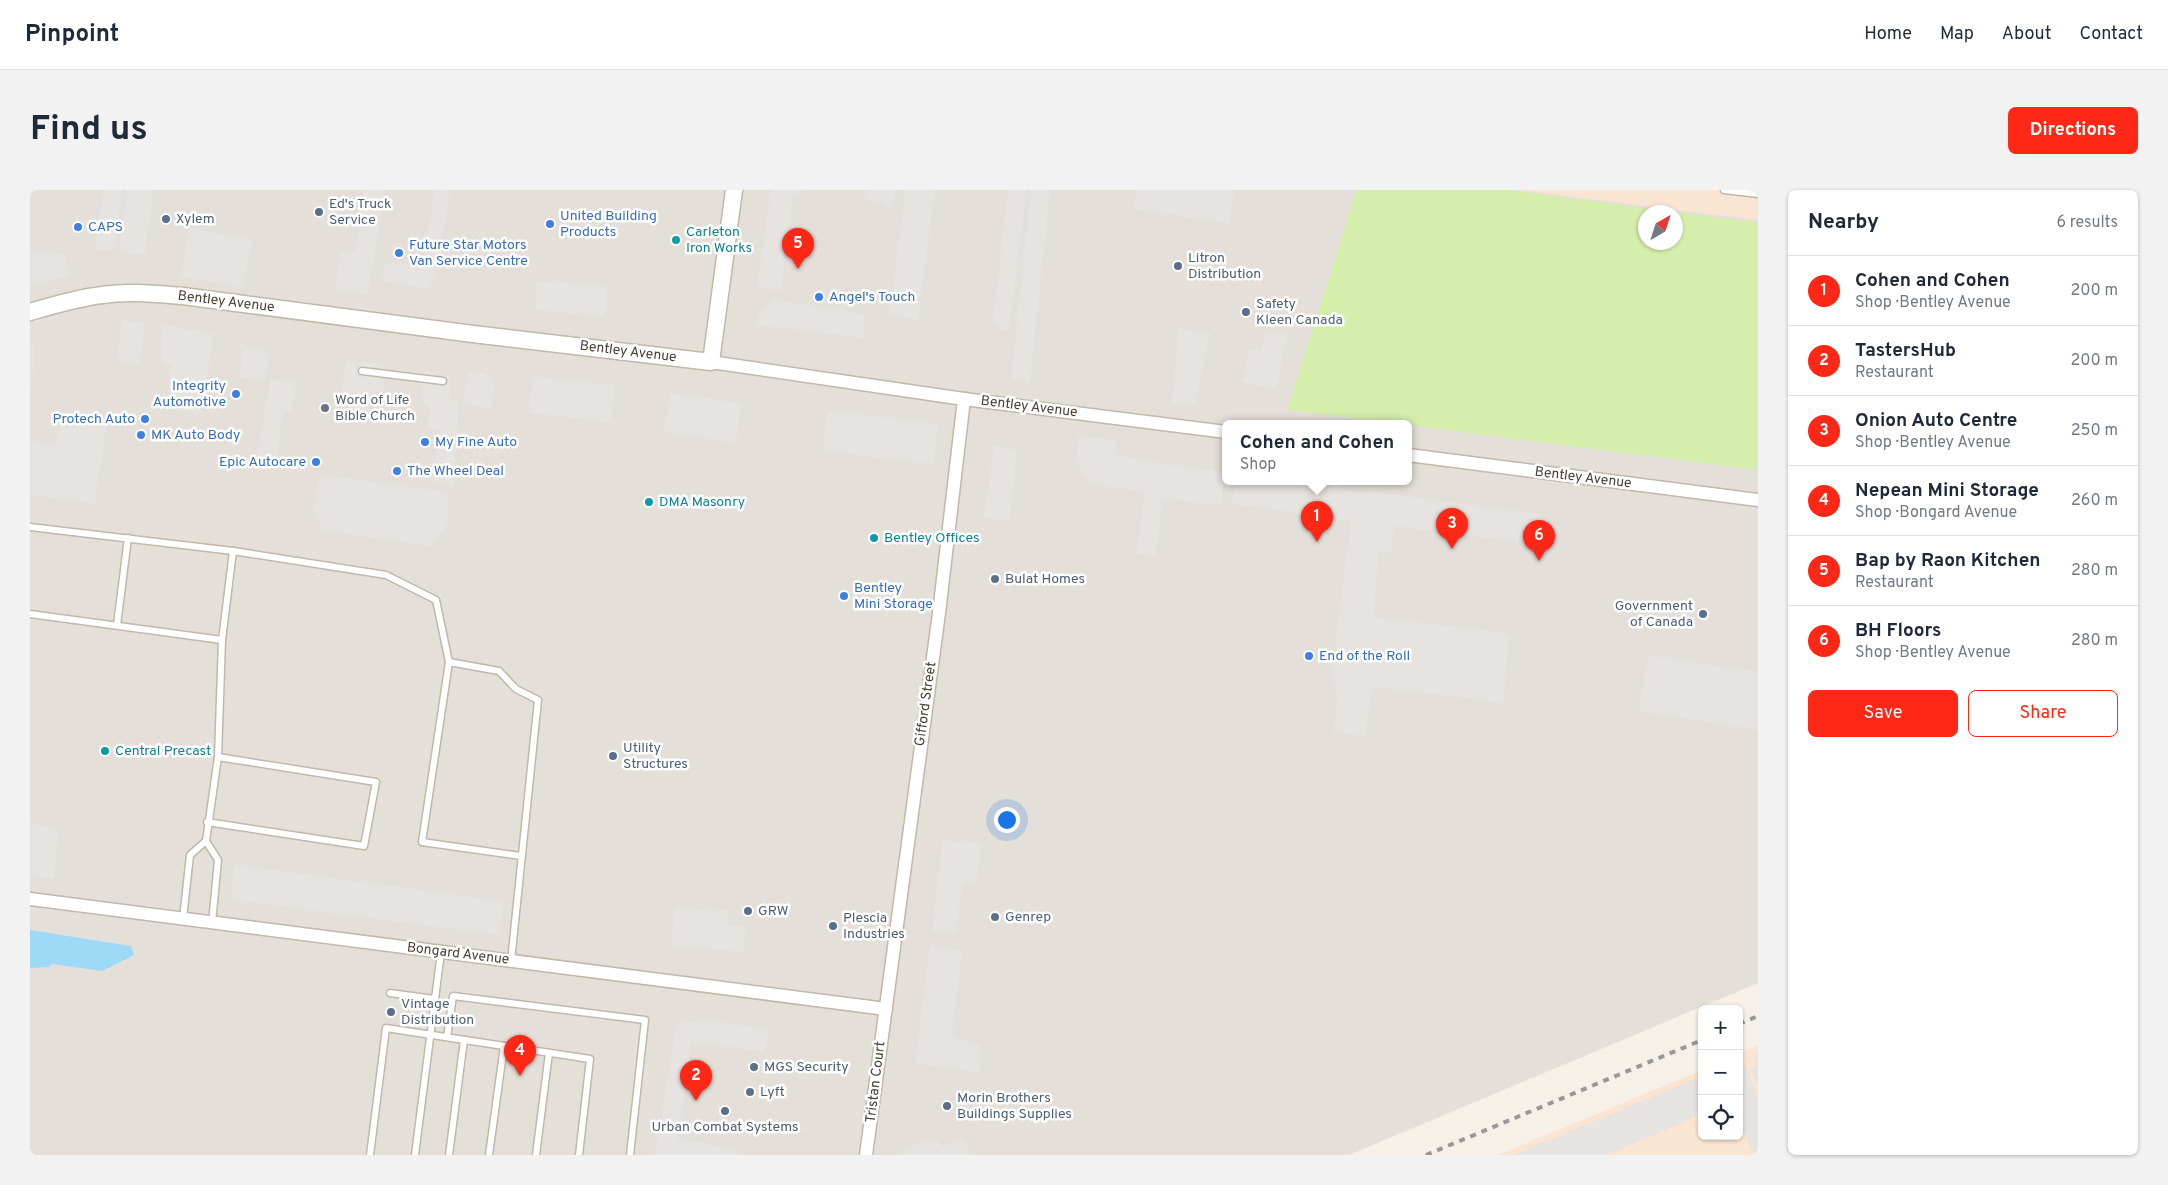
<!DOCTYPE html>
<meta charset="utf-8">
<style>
:root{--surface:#fff;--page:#f2f2f3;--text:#1f2937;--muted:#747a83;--line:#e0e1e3;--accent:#ff2715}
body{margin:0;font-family:Overpass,sans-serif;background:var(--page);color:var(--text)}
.controls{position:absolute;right:15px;bottom:15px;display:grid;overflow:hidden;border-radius:8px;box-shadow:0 1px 4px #0004}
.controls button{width:45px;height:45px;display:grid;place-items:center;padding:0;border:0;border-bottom:1px solid var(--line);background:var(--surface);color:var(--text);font:25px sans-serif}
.compass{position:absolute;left:1608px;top:15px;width:45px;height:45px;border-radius:50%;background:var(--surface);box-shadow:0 1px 4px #0004;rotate:39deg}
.you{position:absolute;left:976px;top:629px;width:18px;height:18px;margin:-12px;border:4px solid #fff;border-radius:50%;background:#1a73e8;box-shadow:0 0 0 8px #1a73e833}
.badge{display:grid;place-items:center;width:32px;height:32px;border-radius:50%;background:var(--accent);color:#fff;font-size:16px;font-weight:700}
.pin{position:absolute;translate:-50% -41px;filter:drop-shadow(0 1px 2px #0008)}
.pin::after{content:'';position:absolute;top:26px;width:18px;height:15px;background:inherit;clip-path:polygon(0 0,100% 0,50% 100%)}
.popup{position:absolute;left:1192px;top:230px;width:190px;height:65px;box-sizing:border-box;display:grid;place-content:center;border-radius:8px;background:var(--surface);filter:drop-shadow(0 1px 4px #0005);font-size:16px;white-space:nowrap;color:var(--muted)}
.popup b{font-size:19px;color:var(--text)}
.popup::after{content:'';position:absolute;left:50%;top:100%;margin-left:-10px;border:10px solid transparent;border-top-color:var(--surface)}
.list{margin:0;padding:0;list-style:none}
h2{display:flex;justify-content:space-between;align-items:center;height:65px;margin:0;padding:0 20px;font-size:21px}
h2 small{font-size:16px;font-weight:400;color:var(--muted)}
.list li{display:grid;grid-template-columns:32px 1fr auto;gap:15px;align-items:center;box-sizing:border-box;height:70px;padding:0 20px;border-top:1px solid var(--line)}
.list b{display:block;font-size:19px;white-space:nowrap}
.list p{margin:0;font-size:16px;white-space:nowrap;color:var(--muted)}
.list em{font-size:16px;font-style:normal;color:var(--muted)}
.actions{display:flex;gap:10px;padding:15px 20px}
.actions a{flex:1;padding:11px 0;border:1px solid var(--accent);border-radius:8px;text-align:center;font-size:18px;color:var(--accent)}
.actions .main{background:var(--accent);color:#fff}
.icon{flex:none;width:28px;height:28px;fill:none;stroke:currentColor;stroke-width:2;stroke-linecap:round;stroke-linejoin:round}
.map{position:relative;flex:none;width:1728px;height:965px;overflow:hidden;border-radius:8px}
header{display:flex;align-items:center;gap:30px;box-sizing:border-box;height:70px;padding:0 25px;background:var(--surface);border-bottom:1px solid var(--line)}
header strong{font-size:24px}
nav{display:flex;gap:28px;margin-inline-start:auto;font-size:18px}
.intro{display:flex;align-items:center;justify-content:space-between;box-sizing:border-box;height:120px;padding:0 30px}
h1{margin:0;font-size:35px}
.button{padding:12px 22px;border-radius:8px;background:var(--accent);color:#fff;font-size:18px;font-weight:700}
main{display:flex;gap:30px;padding:0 30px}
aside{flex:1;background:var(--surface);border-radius:8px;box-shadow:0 1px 4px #0004}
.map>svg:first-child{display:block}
.commercial{fill:#f9e5d1}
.industrial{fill:#e5dfd9;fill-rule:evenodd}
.green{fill:#d5eeac;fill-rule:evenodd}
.parking{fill:#e6e3e0}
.water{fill:#9edaf8}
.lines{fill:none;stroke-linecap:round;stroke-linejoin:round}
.service-casing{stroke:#c2b8a9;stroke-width:9}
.minor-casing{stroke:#c2b8a9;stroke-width:15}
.tertiary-casing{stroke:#c2b8a9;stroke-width:19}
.service{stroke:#fff;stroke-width:6}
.minor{stroke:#fff;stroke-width:12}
.tertiary{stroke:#fff;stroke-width:16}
.rail{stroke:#989898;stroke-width:4;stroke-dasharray:6 6;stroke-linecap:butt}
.service-dot{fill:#5c6f8a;stroke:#fff;stroke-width:2}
.shop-dot{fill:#3f7fe0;stroke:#fff;stroke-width:2}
.culture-dot{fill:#0f9aa8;stroke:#fff;stroke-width:2}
.worship-dot{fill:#6b7280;stroke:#fff;stroke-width:2}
.labels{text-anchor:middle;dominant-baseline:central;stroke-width:5;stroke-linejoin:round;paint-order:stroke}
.service-label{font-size:14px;fill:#4e5e75;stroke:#fff;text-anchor:start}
.shop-label{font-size:14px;fill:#366cbe;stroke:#fff;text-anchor:start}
.culture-label{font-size:14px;fill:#0d838f;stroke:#fff;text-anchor:start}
.street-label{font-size:14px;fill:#4a4035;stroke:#fff}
.worship-label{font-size:14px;fill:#5b616d;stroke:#fff;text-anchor:start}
</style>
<header>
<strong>Pinpoint</strong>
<nav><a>Home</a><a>Map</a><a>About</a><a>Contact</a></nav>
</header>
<div class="intro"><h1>Find us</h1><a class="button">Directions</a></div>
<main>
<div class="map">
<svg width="1728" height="965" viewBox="0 0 1728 965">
<rect width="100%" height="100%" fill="#f6f0e8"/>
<g class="commercial">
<polygon points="1487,0 1728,0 1728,30"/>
<polygon points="1728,855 1728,965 1468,965 1672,880 1672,946 1709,946 1709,863"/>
</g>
<path class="industrial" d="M 0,0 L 1487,0 L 1728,30 L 1728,793 L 1319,965 L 0,965 ZM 1616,22 L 1646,22 L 1646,52 L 1616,52 ZM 1196,233 L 1378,233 L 1378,291 L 1196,291 Z"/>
<path class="green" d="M 1327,0 L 1479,0 L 1728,33 L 1728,280 L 1378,235 L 1378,233 L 1361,233 L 1257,220 ZM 1616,22 L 1646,22 L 1646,52 L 1616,52 Z"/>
<g class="parking">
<polygon points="73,0 92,0 85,59 65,59"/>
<polygon points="97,0 123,0 115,65 89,62"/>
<polygon points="335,0 355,0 338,104 305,99 311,61 325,63"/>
<polygon points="405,0 420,0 407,80 397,100 352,90 356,73 393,75"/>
<polygon points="741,0 773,0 772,5 763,6 751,100 727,97"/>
<polygon points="839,0 865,0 862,18 834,9"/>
<polygon points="875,0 905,0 888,130 859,126"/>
<polygon points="978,0 996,0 979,140 971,139 963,132"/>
<polygon points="1001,0 1020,0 1000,192 981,190"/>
<polygon points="1106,0 1204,0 1199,34 1104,19"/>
<polygon points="159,38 222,49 213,97 151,87"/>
<polygon points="0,60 35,64 41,85 0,95"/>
<polygon points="525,91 578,96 575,126 505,120 507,93"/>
<polygon points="743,110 835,124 833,148 727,135 729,121"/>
<polygon points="92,130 115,133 109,175 87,172"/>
<polygon points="133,135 184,144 171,222 136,219 141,176 131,172"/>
<polygon points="1149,138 1180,143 1165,214 1142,213"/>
<polygon points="1236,140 1258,143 1246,200 1211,192 1219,160 1232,161"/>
<polygon points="0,155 5,155 2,196 0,196"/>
<polygon points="222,156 239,162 234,192 210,187 212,162"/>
<polygon points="316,171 355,174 354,201 341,202 337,229 320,226 322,206 311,202"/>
<polygon points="395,181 420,187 420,208 428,213 424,298 403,293 409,241 397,237 400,217 391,212"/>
<polygon points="439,182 454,183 464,189 461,219 433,213"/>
<polygon points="502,186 584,195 581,232 499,223"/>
<polygon points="240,189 266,190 262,222 253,222 246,272 227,270"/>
<polygon points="640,203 712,213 706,253 634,242"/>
<polygon points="798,220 908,234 903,274 793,261"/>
<polygon points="30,228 76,235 65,314 0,305 0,251 26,255"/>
<polygon points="1048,246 1085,250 1087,264 1142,275 1195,282 1191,315 1132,309 1126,366 1107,363 1114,302 1060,293 1046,273"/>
<polygon points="964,255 986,260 980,331 954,328"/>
<polygon points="290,285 419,302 417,335 402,356 293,341 283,320"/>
<polygon points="1205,291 1232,295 1233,291 1310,291 1311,301 1343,302 1510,324 1526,338 1522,356 1365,336 1361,363 1349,361 1343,427 1480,444 1473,513 1343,497 1335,546 1304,543 1308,506 1301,488 1321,331 1202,314"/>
<polygon points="1618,465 1728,482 1728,540 1609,521"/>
<polygon points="0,633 28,638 24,688 0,687"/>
<polygon points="912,650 952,653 947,694 933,693 925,744 902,742"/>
<polygon points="205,675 473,711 469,745 200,710"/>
<polygon points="644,717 698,721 697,736 715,737 714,762 641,757"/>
<polygon points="900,755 932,760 922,847 951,856 949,883 885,873"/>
<polygon points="671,830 739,839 735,862 661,851 648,949 707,959 708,965 625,965 647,833"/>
<polygon points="1728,863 1728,897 1721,880 1727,876 1725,864"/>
<polygon points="1712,869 1728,907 1728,965 1724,965 1715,944 1709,942 1709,870"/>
<polygon points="1672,886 1672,927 1668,926 1576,965 1483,965"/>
<polygon points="904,947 913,957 930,949 937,952 941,965 872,965 873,960"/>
</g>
<polygon class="water" points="0,740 101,756 104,765 72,781 22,774 19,777 0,778"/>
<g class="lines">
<defs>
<g id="service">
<polyline points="1694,0 1728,4"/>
<polyline points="332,181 413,191"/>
<polyline points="0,337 203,361"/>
<polyline points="0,424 192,450"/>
<polyline points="87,435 98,348"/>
<polyline points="177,632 334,656 346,592 188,567"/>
<polyline points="153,729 160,665 176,651"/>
<polyline points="182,733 188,670 176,651 188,567 192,450 203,361 356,385 406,410 419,472"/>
<polyline points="481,771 508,510 486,499 469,481 419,472 392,652 491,666"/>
<polyline points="360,803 404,809"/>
<polyline points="417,847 423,806 615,830 600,965"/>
<polyline points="340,965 356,838 560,869 549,965"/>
<polyline points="385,965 411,762"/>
<polyline points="419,965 434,850"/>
<polyline points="459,965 474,856"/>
<polyline points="506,965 519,863"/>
</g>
<g id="minor">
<polyline points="681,172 934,209 1196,242"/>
<polyline points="1378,265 1728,310"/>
<polyline points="0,709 856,819"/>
<polyline points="836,965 909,423 934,209"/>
</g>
<path id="tertiary" d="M 0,122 C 24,115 47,108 72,105 C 99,101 126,104 153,106 L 443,144 L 681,172 L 704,0"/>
</defs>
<use href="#service" class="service-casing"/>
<use href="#minor" class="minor-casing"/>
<use href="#tertiary" class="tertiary-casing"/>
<use href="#service" class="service"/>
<use href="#minor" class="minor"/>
<use href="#tertiary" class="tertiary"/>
<g class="rail">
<polyline points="1709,834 1728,826"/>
<polyline points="1396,965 1672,850"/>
</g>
</g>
<g class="service-dot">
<circle cx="289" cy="22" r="5"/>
<circle cx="136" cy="29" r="5"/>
<circle cx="1148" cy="76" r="5"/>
<circle cx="1216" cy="122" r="5"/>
<circle cx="965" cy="389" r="5"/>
<circle cx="1673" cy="424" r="5"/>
<circle cx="583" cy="566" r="5"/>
<circle cx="718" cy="721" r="5"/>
<circle cx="965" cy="727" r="5"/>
<circle cx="803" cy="736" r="5"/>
<circle cx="361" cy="822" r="5"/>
<circle cx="724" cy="877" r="5"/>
<circle cx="720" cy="902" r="5"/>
<circle cx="917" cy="916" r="5"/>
<circle cx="695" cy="921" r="5"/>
</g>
<g class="shop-dot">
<circle cx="520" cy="34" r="5"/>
<circle cx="48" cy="37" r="5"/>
<circle cx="369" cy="63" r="5"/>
<circle cx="789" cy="107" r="5"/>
<circle cx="206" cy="204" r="5"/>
<circle cx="115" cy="229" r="5"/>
<circle cx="111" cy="245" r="5"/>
<circle cx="395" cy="252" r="5"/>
<circle cx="286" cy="272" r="5"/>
<circle cx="367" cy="281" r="5"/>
<circle cx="814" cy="406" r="5"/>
<circle cx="1279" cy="466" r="5"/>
</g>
<g class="culture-dot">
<circle cx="646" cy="50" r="5"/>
<circle cx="619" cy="312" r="5"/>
<circle cx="844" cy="348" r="5"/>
<circle cx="75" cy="561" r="5"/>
</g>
<circle class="worship-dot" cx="295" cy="218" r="5"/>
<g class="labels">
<g class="service-label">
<text x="299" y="14">Ed's Truck<tspan x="299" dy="16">Service</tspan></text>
<text x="146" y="29">Xylem</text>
<text x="1158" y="68">Litron<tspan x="1158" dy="16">Distribution</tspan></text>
<text x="1226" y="114">Safety<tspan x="1226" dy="16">Kleen Canada</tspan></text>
<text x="975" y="389">Bulat Homes</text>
<text x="1663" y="416" text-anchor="end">Government<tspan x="1663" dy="16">of Canada</tspan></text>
<text x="593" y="558">Utility<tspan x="593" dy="16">Structures</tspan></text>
<text x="728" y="721">GRW</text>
<text x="975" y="727">Genrep</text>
<text x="813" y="728">Plescia<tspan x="813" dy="16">Industries</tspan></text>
<text x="371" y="814">Vintage<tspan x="371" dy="16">Distribution</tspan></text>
<text x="734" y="877">MGS Security</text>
<text x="730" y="902">Lyft</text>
<text x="927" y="908">Morin Brothers<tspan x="927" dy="16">Buildings Supplies</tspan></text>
<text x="695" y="937" text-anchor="middle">Urban Combat Systems</text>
</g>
<g class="shop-label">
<text x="530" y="26">United Building<tspan x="530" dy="16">Products</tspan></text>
<text x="58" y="37">CAPS</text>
<text x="379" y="55">Future Star Motors<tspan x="379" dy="16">Van Service Centre</tspan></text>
<text x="799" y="107">Angel's Touch</text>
<text x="196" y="196" text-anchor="end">Integrity<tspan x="196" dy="16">Automotive</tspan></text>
<text x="105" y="229" text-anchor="end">Protech Auto</text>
<text x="121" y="245">MK Auto Body</text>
<text x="405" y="252">My Fine Auto</text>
<text x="276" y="272" text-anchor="end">Epic Autocare</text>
<text x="377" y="281">The Wheel Deal</text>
<text x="824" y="398">Bentley<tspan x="824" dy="16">Mini Storage</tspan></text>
<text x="1289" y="466">End of the Roll</text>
</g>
<g class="culture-label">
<text x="656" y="42">Carleton<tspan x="656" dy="16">Iron Works</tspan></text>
<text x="629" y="312">DMA Masonry</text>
<text x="854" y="348">Bentley Offices</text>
<text x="85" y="561">Central Precast</text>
</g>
<g class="street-label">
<text transform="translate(196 112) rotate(7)">Bentley Avenue</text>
<text transform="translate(598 162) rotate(7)">Bentley Avenue</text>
<text transform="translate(999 217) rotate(7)">Bentley Avenue</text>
<text transform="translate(1553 288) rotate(7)">Bentley Avenue</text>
<text transform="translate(896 514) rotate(-82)">Gifford Street</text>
<text transform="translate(428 764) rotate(7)">Bongard Avenue</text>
<text transform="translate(846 892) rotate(-83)">Tristan Court</text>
</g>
<g class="worship-label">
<text x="305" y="210">Word of Life<tspan x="305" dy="16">Bible Church</tspan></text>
</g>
</g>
</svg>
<div class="controls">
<button>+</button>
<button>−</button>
<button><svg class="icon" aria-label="locate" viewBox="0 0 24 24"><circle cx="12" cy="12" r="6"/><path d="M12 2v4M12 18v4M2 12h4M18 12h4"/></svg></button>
</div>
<svg class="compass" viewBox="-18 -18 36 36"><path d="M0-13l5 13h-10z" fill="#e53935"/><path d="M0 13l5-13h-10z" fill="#747a83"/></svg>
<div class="you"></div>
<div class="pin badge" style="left:1287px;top:352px">1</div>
<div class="popup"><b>Cohen and Cohen</b>Shop</div>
<div class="pin badge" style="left:666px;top:911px">2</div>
<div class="pin badge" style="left:1422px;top:359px">3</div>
<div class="pin badge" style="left:490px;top:886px">4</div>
<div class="pin badge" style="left:768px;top:79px">5</div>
<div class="pin badge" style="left:1509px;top:371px">6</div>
</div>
<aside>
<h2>Nearby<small>6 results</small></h2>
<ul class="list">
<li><span class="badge">1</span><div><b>Cohen and Cohen</b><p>Shop · Bentley Avenue</p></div><em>200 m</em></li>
<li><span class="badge">2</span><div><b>TastersHub</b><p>Restaurant</p></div><em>200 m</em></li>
<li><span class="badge">3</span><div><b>Onion Auto Centre</b><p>Shop · Bentley Avenue</p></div><em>250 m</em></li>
<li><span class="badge">4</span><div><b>Nepean Mini Storage</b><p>Shop · Bongard Avenue</p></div><em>260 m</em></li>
<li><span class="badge">5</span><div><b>Bap by Raon Kitchen</b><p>Restaurant</p></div><em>280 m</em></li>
<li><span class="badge">6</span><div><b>BH Floors</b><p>Shop · Bentley Avenue</p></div><em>280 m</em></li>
</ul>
<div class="actions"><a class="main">Save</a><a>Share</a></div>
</aside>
</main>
